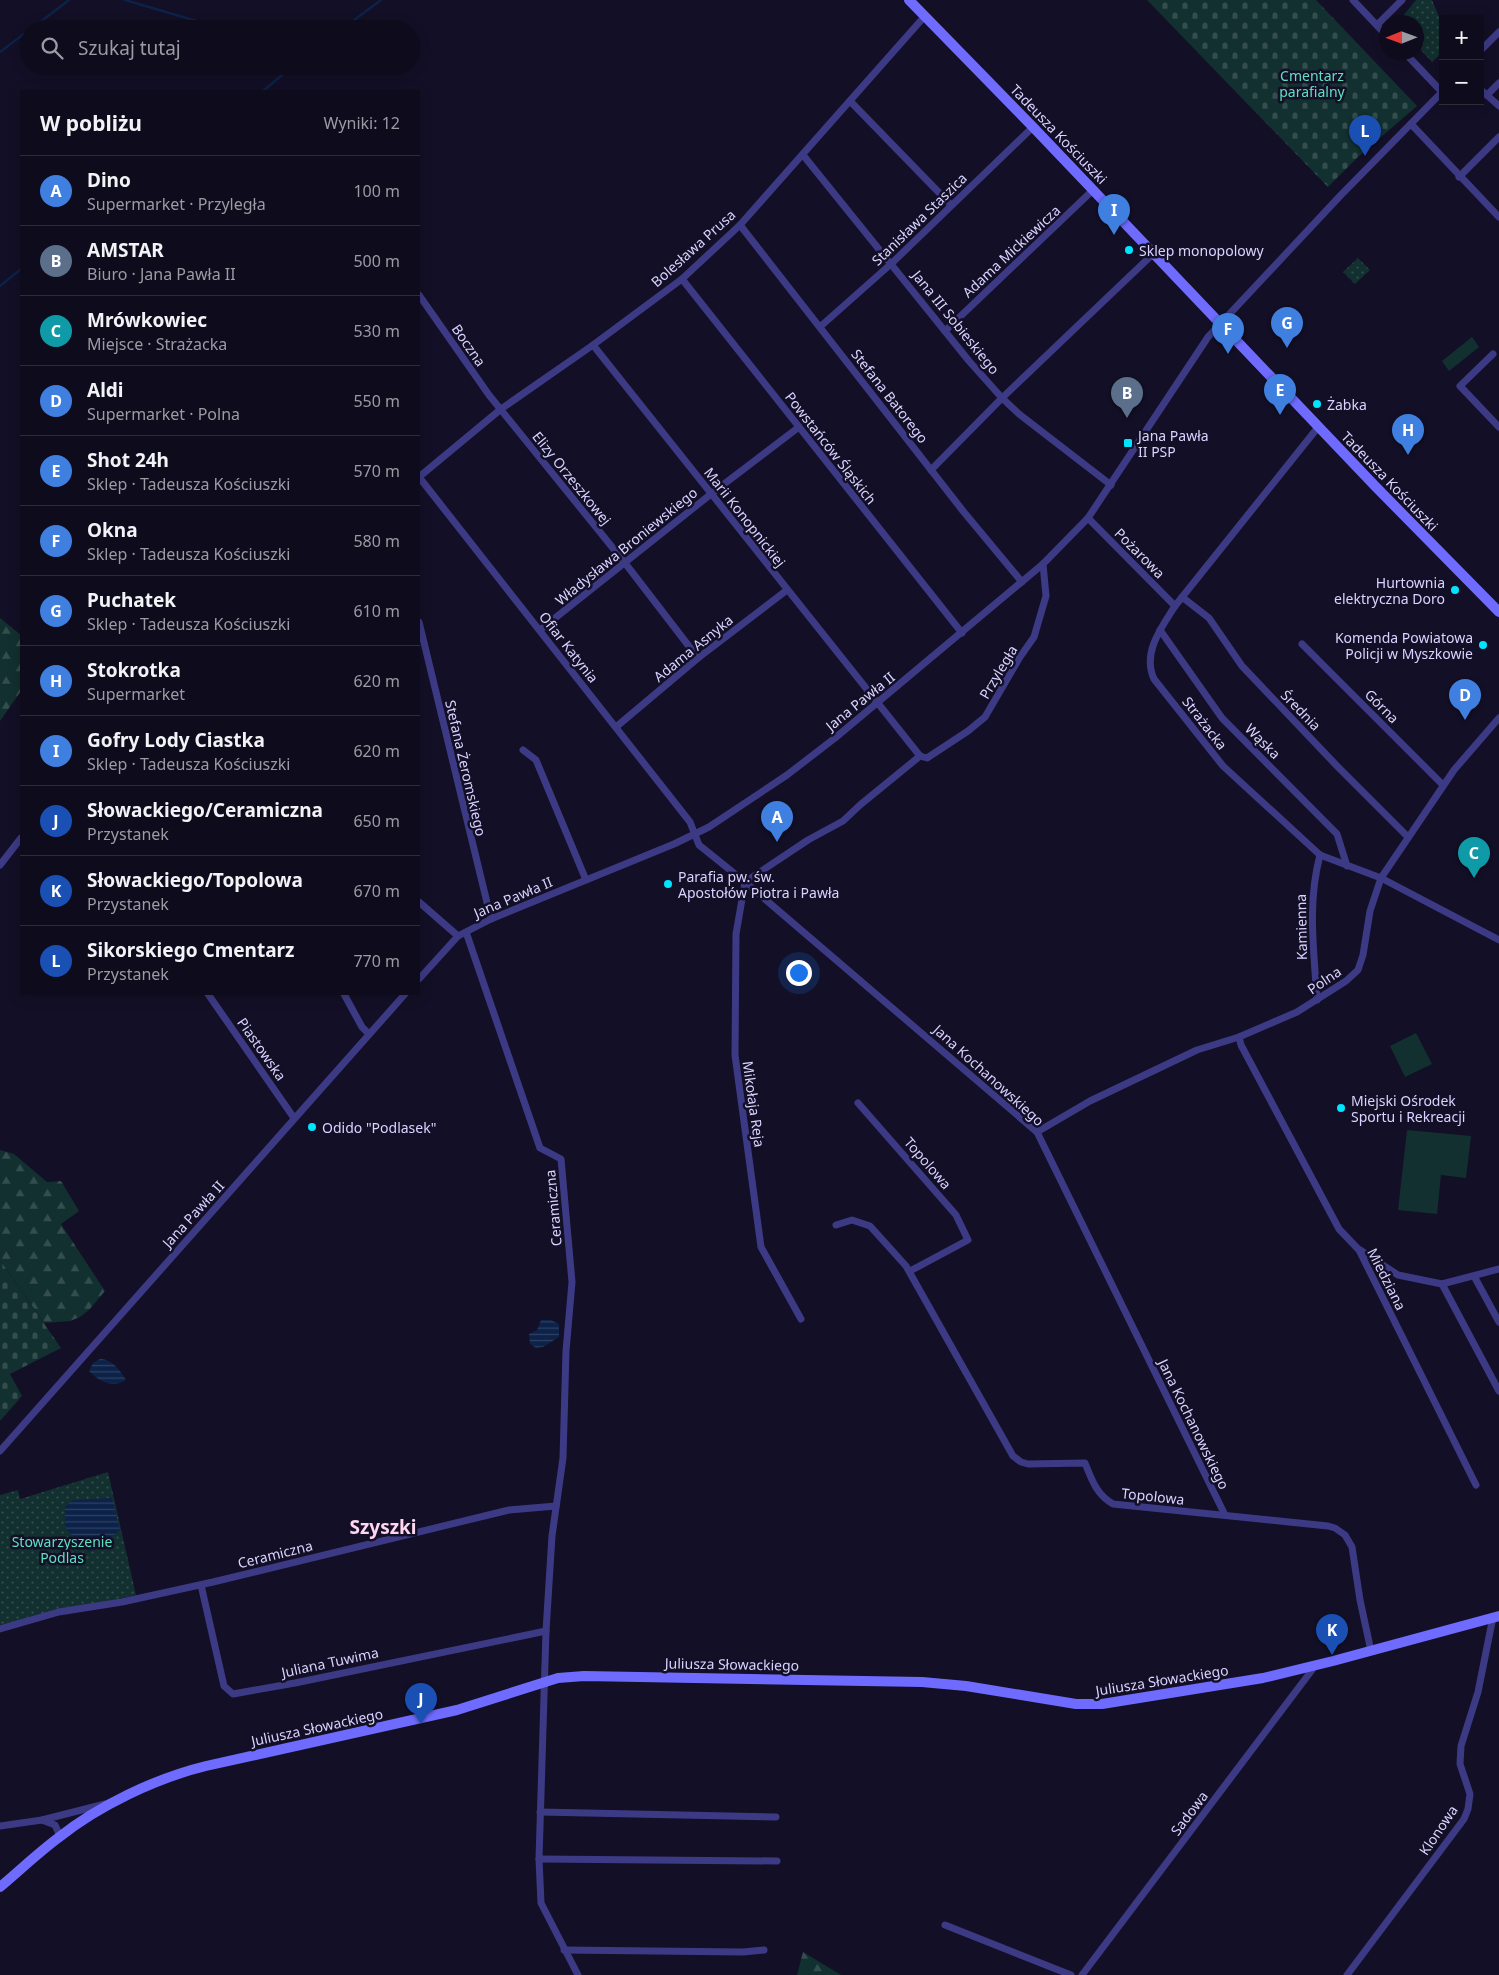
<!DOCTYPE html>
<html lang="pl">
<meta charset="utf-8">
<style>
:root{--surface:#0e0b1c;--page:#171425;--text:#f1f3f6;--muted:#9b9ba3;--line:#2e2b3b;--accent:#d93025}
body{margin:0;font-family:"Noto Sans",sans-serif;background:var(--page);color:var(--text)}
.controls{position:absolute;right:15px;top:15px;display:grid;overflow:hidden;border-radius:0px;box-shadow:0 2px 12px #0003}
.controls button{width:45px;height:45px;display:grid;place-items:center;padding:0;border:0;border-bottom:1px solid var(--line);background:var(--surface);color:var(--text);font:25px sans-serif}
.compass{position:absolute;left:1379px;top:15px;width:45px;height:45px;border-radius:50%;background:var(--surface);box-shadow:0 2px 12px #0003;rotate:269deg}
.you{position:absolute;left:798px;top:972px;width:18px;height:18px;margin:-12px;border:4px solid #fff;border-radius:50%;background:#1a73e8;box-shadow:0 0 0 8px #1a73e833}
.badge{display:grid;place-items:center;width:32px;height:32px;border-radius:50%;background:var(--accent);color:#fff;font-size:16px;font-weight:700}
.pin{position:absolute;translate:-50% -41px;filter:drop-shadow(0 1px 2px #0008)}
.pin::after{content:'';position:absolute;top:26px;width:18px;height:15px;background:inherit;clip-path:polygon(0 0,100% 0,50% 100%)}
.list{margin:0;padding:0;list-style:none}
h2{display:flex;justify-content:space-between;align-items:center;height:65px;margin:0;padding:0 20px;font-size:21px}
h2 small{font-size:16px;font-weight:400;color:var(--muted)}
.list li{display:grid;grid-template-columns:32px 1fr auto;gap:15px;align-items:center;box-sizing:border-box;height:70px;padding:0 20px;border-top:1px solid var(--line)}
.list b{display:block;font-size:19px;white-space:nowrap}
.list p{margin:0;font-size:16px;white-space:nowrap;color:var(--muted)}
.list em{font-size:16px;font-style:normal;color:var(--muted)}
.icon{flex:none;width:28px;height:28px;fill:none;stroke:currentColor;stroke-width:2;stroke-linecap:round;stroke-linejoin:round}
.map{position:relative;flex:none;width:1499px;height:1975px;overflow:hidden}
.search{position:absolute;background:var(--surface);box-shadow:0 2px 12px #0003;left:20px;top:20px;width:400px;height:55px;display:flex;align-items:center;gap:12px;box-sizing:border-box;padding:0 18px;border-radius:28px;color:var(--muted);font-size:19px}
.panel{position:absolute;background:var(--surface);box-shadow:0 2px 12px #0003;left:20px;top:90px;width:400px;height:905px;border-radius:0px}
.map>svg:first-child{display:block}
.green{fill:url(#green-dots)}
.forest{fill:url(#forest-firs)}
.cemetery{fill:url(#cemetery-stones)}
.pitch{fill:#12302f}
.water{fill:url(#water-rules)}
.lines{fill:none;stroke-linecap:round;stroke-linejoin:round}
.stream{stroke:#0c2248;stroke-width:2.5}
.street{stroke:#3d3a85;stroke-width:7}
.secondary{stroke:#6f6bff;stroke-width:10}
.poi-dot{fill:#00e5ff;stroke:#130f26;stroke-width:2}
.labels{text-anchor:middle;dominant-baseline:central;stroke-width:5;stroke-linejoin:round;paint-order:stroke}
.park-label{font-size:14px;fill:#5fe0c0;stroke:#130f26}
.street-label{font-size:14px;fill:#d9d4ff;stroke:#130f26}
.poi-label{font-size:14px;fill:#d9d4ff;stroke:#130f26;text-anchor:start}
.district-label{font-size:19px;font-weight:bold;fill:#ffd6f0;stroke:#130f26}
</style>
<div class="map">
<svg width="1499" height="1975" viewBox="0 0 1499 1975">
<defs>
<pattern id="green-dots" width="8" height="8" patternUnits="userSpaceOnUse" patternTransform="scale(1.25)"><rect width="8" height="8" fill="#12302f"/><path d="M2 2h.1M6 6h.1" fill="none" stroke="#344d4e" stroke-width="1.8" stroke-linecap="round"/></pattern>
<pattern id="forest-firs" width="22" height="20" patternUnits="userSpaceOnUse" patternTransform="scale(1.25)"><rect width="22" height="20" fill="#12302f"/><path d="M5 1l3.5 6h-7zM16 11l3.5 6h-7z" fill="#344d4e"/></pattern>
<pattern id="cemetery-stones" width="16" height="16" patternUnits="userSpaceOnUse" patternTransform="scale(1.25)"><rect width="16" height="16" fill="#12302f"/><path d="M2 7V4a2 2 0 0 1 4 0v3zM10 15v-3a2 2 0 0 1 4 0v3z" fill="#344d4e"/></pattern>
<pattern id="water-rules" width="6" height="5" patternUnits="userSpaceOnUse" patternTransform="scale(1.25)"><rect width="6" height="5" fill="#0c2248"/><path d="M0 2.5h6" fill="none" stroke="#2f4163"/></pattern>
</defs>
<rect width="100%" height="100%" fill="#130f26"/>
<g class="green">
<polygon points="1416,0 1432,0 1443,26 1443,51 1432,62 1417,46 1416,22 1398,22"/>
<polygon points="1358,258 1370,270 1355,284 1343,272"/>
<polygon points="108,1472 136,1595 0,1625 0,1495 18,1490 20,1499"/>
</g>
<g class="forest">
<polygon points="0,618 21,635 21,691 0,721"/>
<polygon points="0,1150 14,1154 47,1182 61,1181 79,1211 61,1224 105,1291 89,1310 80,1317 70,1321 44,1323 0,1260"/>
<polygon points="803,1952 841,1975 797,1975"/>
</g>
<g class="cemetery">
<polygon points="1147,0 1316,0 1417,106 1358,157 1328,187"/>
<polygon points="0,1260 61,1348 10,1374 22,1396 0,1421"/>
</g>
<g class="pitch">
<polygon points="1472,337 1479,347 1449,371 1442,361"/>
<polygon points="1416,1033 1432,1064 1405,1077 1390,1046"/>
<polygon points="1407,1130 1471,1136 1466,1178 1441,1175 1437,1214 1398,1210"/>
</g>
<g class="water">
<polygon points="541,1320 551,1320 559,1324 559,1337 543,1347 536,1348 530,1344 529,1334 537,1330"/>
<path d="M 100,1359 C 112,1359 120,1370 126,1380 C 112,1389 99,1381 89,1371 L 93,1363 Z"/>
<polygon points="112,1498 120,1530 95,1550 89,1552 67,1530 65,1525 65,1507 73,1500"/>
</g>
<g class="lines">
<g class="stream">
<polyline points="125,0 224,29"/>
<polyline points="31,29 69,0"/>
<polyline points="342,29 381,0"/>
<polyline points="0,52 29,30"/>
<polyline points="263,91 293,66"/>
<polyline points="0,286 21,269"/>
</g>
<g class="street">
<polyline points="1353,0 1386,35"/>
<polyline points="1377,25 1402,0"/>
<polyline points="1480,51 1499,32"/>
<polyline points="1404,52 1442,92"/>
<polyline points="1480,89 1499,106"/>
<polyline points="1487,95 1499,83"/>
<polyline points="850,101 951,205"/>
<polyline points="1411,124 1499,217"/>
<polyline points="803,155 969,361 1002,398 1019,414 1111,485"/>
<polyline points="1459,177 1499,137"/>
<polyline points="740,225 963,511 1022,582"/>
<polyline points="682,279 962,633"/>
<polyline points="419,295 489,395 625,563 698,658"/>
<polyline points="821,326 892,263 1033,127"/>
<polyline points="945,331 1093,190"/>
<polyline points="593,345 920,756 927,758 968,731 985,717 1020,657 1034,637 1046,596 1043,564"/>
<polyline points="1493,354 1460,386 1499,427"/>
<path d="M 1319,426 L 1175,606 C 1161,628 1142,653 1154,679 L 1223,766 L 1320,855 L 1381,878 L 1499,940"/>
<polyline points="931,470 1002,398 1154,253"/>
<polyline points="419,477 690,822 699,845 745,882 1037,1132 1225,1515"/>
<polyline points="419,477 501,409 593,345 682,279 740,225 924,17"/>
<polyline points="1088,518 1175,606"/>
<polyline points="1182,597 1209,618 1242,666 1337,766 1408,837"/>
<polyline points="419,622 491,919"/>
<polyline points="540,630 711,494 799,427"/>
<polyline points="1160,630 1222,718 1337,834 1347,866"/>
<polyline points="1302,644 1443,785"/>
<polyline points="616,727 698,658 787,590"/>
<polyline points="523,750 536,760 586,880"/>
<polyline points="0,865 21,838"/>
<polyline points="419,902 458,936"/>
<polyline points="466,932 540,1148 561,1159 572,1282 566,1351 563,1458 552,1536 546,1631 539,1859 541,1903 578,1975"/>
<polyline points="419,979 458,936 491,919 674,844 709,827 787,775 835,738 1043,564 1088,518 1208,337 1340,196 1443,91"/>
<polyline points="208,994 294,1118"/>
<polyline points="344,994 362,1027 369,1034"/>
<path d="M 1317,1000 C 1314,950 1307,904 1320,855"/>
<polyline points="1239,1037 1241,1045 1339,1229 1359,1250 1476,1485"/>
<polyline points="858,1103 956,1215 968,1240 910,1271"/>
<polyline points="1037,1132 1090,1101 1197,1050 1239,1037 1297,1012 1346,981 1358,970 1363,955 1370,911 1381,878 1454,770 1499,718"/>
<path d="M 836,1225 L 852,1220 L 870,1226 L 906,1266 L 1013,1456 L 1021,1462 L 1028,1464 L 1085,1463 C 1092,1480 1096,1494 1113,1504 L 1328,1526 L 1335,1528 L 1345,1535 L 1352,1547 L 1360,1600 L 1371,1651"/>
<polyline points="1360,1250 1398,1275 1442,1284 1499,1269"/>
<polyline points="1474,1276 1499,1322"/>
<polyline points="1442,1284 1499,1391"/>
<polyline points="801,1319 761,1247 735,1055 736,934 745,882 808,840 843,821 860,805 920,756"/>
<polyline points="0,1451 405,994"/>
<polyline points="201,1585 224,1686 233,1694 295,1683 546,1631"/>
<polyline points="0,1629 59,1612 122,1602 213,1582 509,1510 556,1506"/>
<polyline points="540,1812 776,1817"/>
<polyline points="42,1820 55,1825 60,1836"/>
<polyline points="0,1826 42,1820 105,1804"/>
<polyline points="539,1859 777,1861"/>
<polyline points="945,1925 1071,1975"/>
<polyline points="564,1950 743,1952 764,1950"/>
<polyline points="1082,1975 1315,1666"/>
<polyline points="1347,1975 1464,1819 1468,1809 1470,1794 1460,1764 1461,1746 1478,1692 1493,1617"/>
</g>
<g class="secondary">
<polyline points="909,0 1033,127 1375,486 1499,612"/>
<path d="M 0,1887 C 19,1871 38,1853 58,1838 C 98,1806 156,1778 206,1766 L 457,1710 L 558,1678 L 584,1676 L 922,1682 L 966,1686 L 1076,1704 L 1102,1704 L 1263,1678 L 1333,1661 L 1499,1616"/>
</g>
</g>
<g class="poi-dot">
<circle cx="1129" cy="250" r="5"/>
<circle cx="1317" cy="404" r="5"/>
<rect x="1123" y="438" width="10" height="10" rx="2.5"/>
<circle cx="1455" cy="590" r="5"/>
<circle cx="1483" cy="645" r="5"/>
<circle cx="668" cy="884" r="5"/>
<circle cx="1341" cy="1108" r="5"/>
<circle cx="312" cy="1127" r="5"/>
</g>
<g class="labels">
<g class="park-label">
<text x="1312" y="75">Cmentarz<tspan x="1312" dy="16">parafialny</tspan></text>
<text x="62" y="1541">Stowarzyszenie<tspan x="62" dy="16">Podlas</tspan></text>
</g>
<g class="street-label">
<text transform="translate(1059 134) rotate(46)">Tadeusza Kościuszki</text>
<text transform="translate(919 219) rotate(-44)">Stanisława Staszica</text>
<text transform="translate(693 248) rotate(-42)">Bolesława Prusa</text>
<text transform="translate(1011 251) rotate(-43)">Adama Mickiewicza</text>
<text transform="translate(956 322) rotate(51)">Jana III Sobieskiego</text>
<text transform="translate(469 345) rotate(55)">Boczna</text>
<text transform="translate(890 396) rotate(52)">Stefana Batorego</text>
<text transform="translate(831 448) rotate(52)">Powstańców Śląskich</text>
<text transform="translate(572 478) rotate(51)">Elizy Orzeszkowej</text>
<text transform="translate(1390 481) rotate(46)">Tadeusza Kościuszki</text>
<text transform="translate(745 517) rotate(52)">Marii Konopnickiej</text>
<text transform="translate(626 546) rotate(-39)">Władysława Broniewskiego</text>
<text transform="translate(1140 553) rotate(45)">Pożarowa</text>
<text transform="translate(569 647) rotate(52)">Ofiar Katynia</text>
<text transform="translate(693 648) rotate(-39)">Adama Asnyka</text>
<text transform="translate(998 672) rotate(-59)">Przyległa</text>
<text transform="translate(860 701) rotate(-39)">Jana Pawła II</text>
<text transform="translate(1382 706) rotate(45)">Górna</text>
<text transform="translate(1301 710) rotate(46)">Średnia</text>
<text transform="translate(1205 723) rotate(52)">Strażacka</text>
<text transform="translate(1263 741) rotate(45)">Wąska</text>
<text transform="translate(466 768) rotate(77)">Stefana Żeromskiego</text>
<text transform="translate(513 897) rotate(-23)">Jana Pawła II</text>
<text transform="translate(1301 927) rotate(-91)">Kamienna</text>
<text transform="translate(1324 980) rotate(-34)">Polna</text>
<text transform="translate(262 1049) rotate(55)">Piastowska</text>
<text transform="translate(989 1075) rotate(42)">Jana Kochanowskiego</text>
<text transform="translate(754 1104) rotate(82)">Mikołaja Reja</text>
<text transform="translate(928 1163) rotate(49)">Topolowa</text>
<text transform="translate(553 1208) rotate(-95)">Ceramiczna</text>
<text transform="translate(193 1214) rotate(-48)">Jana Pawła II</text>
<text transform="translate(1387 1279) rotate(63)">Miedziana</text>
<text transform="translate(1194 1424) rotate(64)">Jana Kochanowskiego</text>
<text transform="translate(1153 1496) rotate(6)">Topolowa</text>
<text transform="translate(275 1554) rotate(-14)">Ceramiczna</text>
<text transform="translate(330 1662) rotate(-12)">Juliana Tuwima</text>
<text transform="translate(732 1664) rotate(1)">Juliusza Słowackiego</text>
<text transform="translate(1162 1680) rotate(-9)">Juliusza Słowackiego</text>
<text transform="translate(317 1727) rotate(-12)">Juliusza Słowackiego</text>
<text transform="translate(1189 1813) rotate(-53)">Sadowa</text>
<text transform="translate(1438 1830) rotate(-56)">Klonowa</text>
</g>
<g class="poi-label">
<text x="1139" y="250">Sklep monopolowy</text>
<text x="1327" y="404">Żabka</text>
<text x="1138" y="435">Jana Pawła<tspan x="1138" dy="16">II PSP</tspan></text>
<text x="1445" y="582" text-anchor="end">Hurtownia<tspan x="1445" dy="16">elektryczna Doro</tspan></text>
<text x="1473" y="637" text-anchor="end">Komenda Powiatowa<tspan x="1473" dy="16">Policji w Myszkowie</tspan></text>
<text x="678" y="876">Parafia pw. św.<tspan x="678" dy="16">Apostołów Piotra i Pawła</tspan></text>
<text x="1351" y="1100">Miejski Ośrodek<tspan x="1351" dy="16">Sportu i Rekreacji</tspan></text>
<text x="322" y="1127">Odido "Podlasek"</text>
</g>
<g class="district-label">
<text x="383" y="1527">Szyszki</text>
</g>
</g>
</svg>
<div class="controls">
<button>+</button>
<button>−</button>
</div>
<svg class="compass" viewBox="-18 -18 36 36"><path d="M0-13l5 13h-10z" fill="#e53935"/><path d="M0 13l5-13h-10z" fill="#9b9ba3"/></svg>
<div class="you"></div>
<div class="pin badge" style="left:777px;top:842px;background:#3f7fe0">A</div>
<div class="pin badge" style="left:1127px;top:418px;background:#5c6f8a">B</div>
<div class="pin badge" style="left:1474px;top:878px;background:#0f9aa8">C</div>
<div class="pin badge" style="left:1465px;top:720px;background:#3f7fe0">D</div>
<div class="pin badge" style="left:1280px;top:415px;background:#3f7fe0">E</div>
<div class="pin badge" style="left:1228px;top:354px;background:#3f7fe0">F</div>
<div class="pin badge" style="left:1287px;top:348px;background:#3f7fe0">G</div>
<div class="pin badge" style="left:1408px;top:455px;background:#3f7fe0">H</div>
<div class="pin badge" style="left:1114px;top:235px;background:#3f7fe0">I</div>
<div class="pin badge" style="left:421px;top:1724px;background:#1a4fb4">J</div>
<div class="pin badge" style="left:1332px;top:1655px;background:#1a4fb4">K</div>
<div class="pin badge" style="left:1365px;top:156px;background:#1a4fb4">L</div>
<div class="search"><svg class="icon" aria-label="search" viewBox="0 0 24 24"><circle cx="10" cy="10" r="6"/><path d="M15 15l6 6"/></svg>Szukaj tutaj</div>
<section class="panel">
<h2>W pobliżu<small>Wyniki: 12</small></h2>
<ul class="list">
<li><span class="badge" style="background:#3f7fe0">A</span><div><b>Dino</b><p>Supermarket · Przyległa</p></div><em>100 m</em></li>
<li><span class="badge" style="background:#5c6f8a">B</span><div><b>AMSTAR</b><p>Biuro · Jana Pawła II</p></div><em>500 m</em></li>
<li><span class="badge" style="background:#0f9aa8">C</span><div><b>Mrówkowiec</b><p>Miejsce · Strażacka</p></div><em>530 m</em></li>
<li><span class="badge" style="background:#3f7fe0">D</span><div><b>Aldi</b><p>Supermarket · Polna</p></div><em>550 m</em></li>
<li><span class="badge" style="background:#3f7fe0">E</span><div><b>Shot 24h</b><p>Sklep · Tadeusza Kościuszki</p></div><em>570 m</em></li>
<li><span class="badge" style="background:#3f7fe0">F</span><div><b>Okna</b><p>Sklep · Tadeusza Kościuszki</p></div><em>580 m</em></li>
<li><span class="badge" style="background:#3f7fe0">G</span><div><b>Puchatek</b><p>Sklep · Tadeusza Kościuszki</p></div><em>610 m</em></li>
<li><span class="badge" style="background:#3f7fe0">H</span><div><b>Stokrotka</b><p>Supermarket</p></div><em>620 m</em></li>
<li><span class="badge" style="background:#3f7fe0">I</span><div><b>Gofry Lody Ciastka</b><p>Sklep · Tadeusza Kościuszki</p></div><em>620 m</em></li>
<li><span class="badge" style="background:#1a4fb4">J</span><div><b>Słowackiego/Ceramiczna</b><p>Przystanek</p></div><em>650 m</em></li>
<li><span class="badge" style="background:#1a4fb4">K</span><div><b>Słowackiego/Topolowa</b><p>Przystanek</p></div><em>670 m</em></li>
<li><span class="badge" style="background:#1a4fb4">L</span><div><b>Sikorskiego Cmentarz</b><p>Przystanek</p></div><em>770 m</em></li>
</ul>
</section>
</div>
